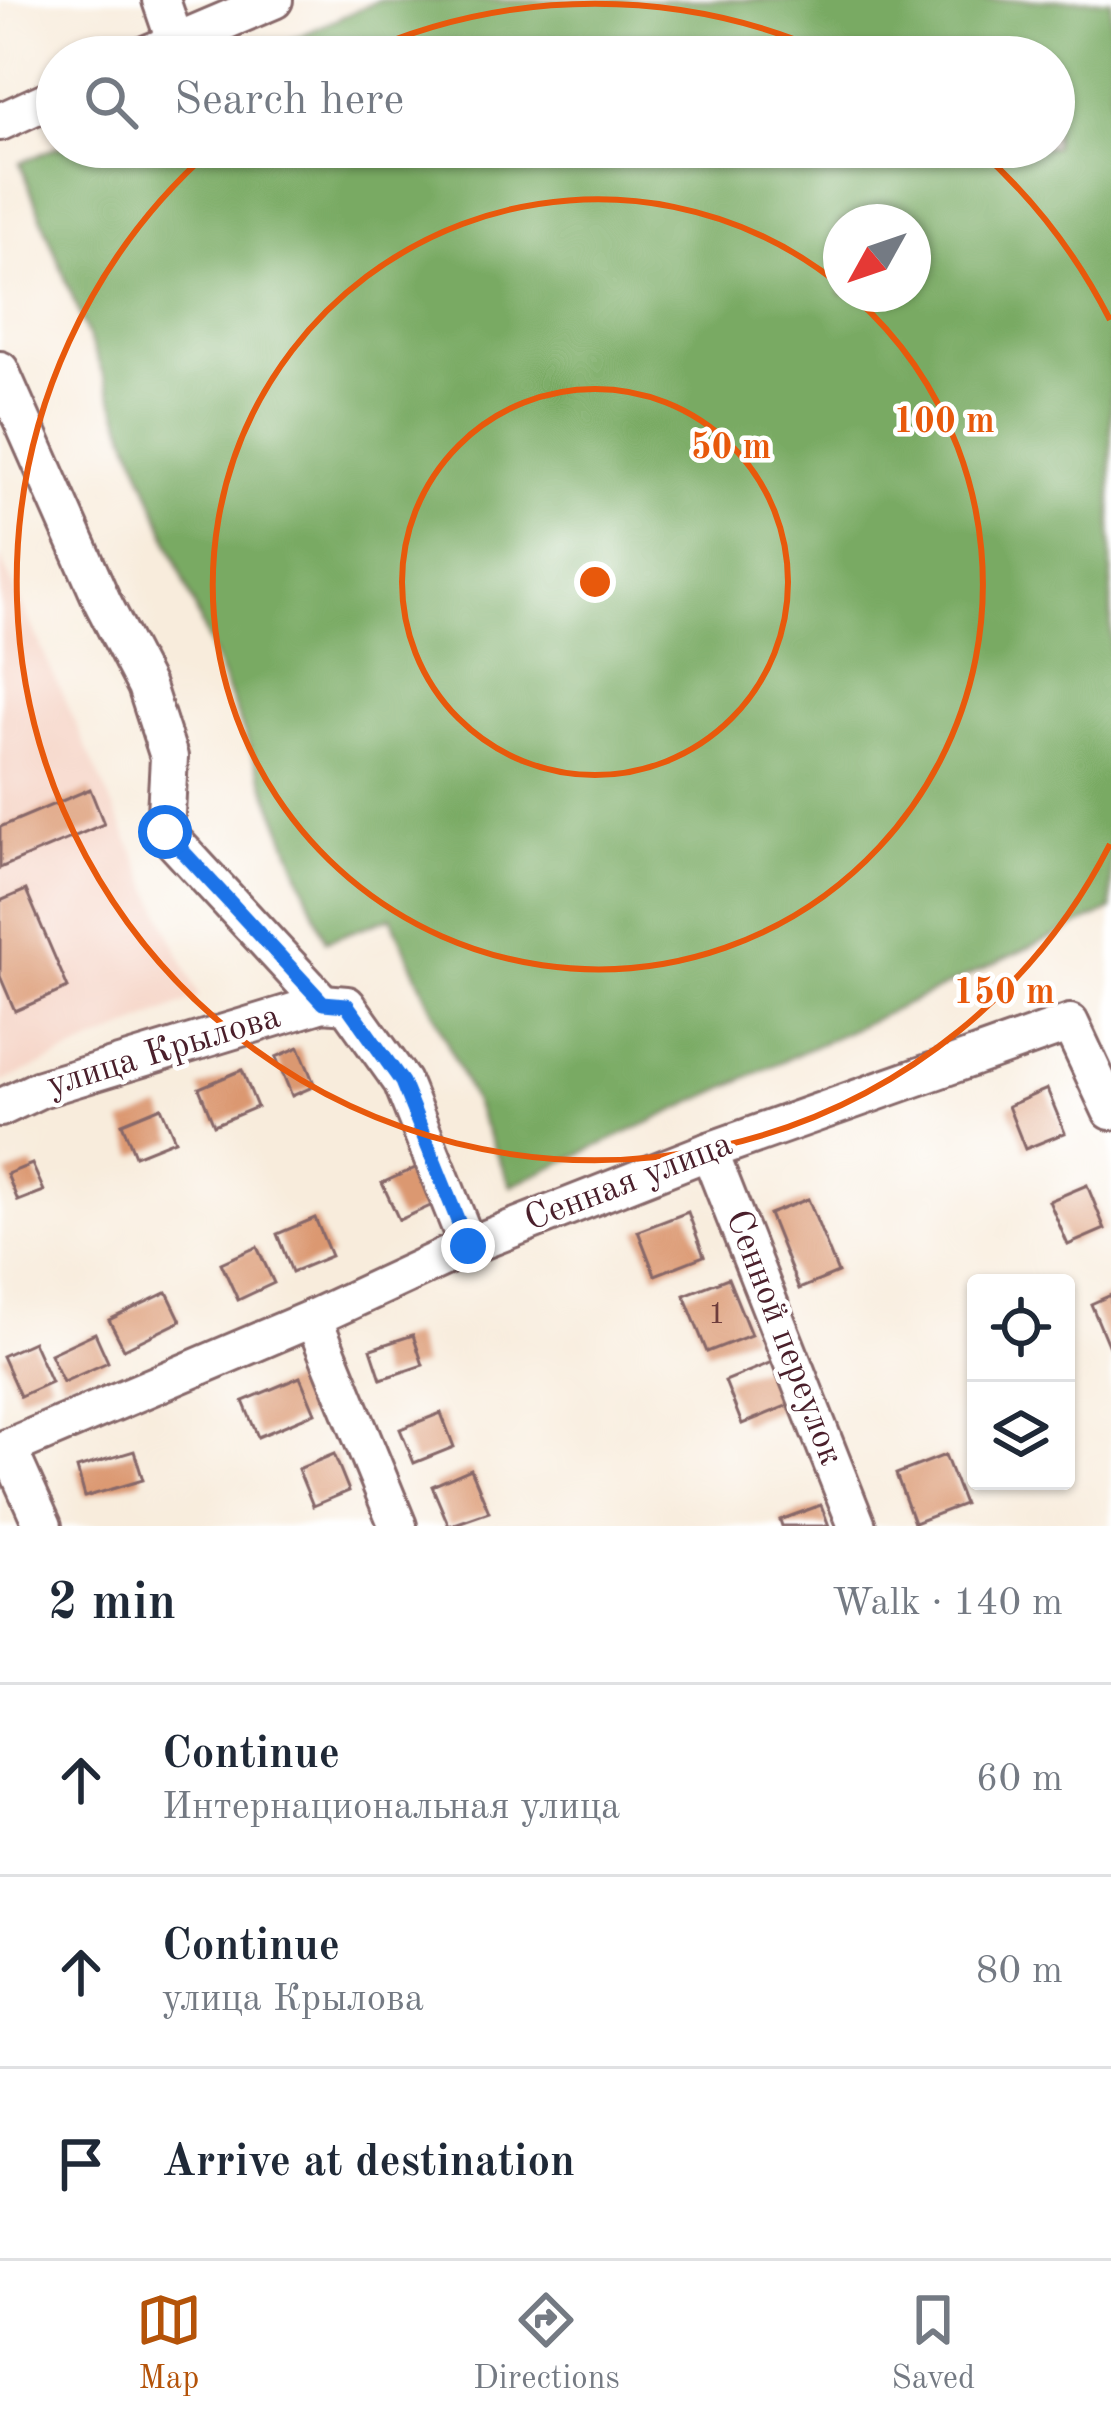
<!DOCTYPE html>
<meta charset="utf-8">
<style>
:root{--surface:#fff;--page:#f2f2f3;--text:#1f2937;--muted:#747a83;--line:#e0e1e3;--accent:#b45309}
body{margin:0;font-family:"Old Standard TT",serif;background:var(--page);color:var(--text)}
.controls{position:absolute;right:36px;bottom:36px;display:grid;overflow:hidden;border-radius:12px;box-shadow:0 3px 9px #0004}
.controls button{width:108px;height:108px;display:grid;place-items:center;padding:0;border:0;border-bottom:3px solid var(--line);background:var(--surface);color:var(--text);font:60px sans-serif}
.compass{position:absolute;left:823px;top:204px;width:108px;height:108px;border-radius:50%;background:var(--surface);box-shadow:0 3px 9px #0004;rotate:230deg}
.stop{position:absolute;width:36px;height:36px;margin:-27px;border:9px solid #1a73e8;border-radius:50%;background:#fff}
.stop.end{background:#1a73e8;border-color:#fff;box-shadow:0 3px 12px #0008}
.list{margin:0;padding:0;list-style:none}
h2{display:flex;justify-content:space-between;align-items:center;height:156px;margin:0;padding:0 48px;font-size:51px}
h2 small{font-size:39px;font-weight:400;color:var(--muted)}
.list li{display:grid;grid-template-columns:78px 1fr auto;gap:36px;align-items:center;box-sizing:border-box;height:192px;padding:0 48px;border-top:3px solid var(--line)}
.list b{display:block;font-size:45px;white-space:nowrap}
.list p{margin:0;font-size:39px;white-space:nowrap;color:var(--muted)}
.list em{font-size:39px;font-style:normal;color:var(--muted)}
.icon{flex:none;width:66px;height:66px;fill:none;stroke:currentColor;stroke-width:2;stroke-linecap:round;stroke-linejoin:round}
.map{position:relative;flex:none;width:1111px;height:1526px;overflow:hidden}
.search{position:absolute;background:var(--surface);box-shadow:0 3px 9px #0004;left:36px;right:36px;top:36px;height:132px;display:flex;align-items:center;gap:30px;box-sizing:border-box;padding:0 42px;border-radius:66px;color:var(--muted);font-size:45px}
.sheet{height:732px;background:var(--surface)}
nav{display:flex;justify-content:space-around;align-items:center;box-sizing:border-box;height:168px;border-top:3px solid var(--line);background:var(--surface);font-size:33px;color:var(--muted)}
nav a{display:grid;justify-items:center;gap:6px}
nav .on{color:var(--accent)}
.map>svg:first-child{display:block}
.built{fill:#f5d2c3}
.forest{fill:#79aa64;stroke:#626448;stroke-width:3;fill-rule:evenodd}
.building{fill:#db9871}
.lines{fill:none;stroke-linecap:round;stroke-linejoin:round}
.minor-casing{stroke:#876769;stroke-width:42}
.minor{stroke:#fff;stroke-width:36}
.route{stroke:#1a73e8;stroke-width:15}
.ring{fill:none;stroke:#e8590c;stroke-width:6}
.labels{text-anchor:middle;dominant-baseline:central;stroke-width:9;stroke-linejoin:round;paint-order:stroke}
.number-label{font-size:30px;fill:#6e3d3c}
.street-label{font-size:36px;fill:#4a1f2b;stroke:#fff}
.centre{fill:#e8590c;stroke:#fff;stroke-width:6}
.ring-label{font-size:36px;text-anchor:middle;font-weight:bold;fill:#e8590c;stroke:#fff;stroke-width:9;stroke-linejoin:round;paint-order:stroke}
</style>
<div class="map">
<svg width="1111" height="1526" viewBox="0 0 1111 1526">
<rect width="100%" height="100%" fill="#fff"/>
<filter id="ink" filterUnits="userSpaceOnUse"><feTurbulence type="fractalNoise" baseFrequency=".00833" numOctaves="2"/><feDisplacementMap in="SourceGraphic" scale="24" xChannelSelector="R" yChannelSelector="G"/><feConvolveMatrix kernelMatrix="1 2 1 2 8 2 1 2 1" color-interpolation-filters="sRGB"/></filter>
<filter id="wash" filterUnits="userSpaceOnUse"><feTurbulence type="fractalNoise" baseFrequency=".004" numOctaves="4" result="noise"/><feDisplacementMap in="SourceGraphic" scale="48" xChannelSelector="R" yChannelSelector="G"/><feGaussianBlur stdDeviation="2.7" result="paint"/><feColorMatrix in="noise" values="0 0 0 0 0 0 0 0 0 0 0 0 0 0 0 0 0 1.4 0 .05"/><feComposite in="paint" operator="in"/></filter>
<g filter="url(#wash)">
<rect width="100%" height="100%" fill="#f8ecdc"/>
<polygon class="built" points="0,556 199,997 0,1083"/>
<path class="forest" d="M 379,0 L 1111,0 L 1111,910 L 511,1186 L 391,917 L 326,941 L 20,163 L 57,147 L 1054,147 L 1054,57 L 254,57 ZM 841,222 L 913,222 L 913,294 L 841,294 Z"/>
<g id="blocks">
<g class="building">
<polygon points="90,789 104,824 0,868 0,827"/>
<polygon points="26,890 68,988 15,1011 0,976 0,901"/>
<polygon points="299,1047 315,1086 292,1096 276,1057"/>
<polygon points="242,1070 257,1107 214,1125 199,1088"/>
<polygon points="1047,1089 1065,1133 1025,1149 1008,1106"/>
<polygon points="161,1107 175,1140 135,1156 122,1123"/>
<polygon points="32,1164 44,1191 18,1201 7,1174"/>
<polygon points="420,1166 437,1203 399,1220 382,1183"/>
<polygon points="1087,1185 1105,1229 1068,1245 1049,1201"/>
<polygon points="808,1199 838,1273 799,1289 769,1214"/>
<polygon points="688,1212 704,1256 655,1275 638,1231"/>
<polygon points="315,1218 331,1256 292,1272 277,1234"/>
<polygon points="257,1247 274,1283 238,1300 221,1263"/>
<polygon points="728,1278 751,1335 707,1352 684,1295"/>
<polygon points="167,1292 181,1321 124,1349 109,1320"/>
<polygon points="1111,1295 1111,1352 1091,1304"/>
<polygon points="95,1333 108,1362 63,1382 50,1354"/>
<polygon points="413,1335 423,1365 381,1379 371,1349"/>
<polygon points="33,1342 51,1382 20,1396 2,1356"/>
<polygon points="772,1362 789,1405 742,1424 725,1381"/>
<polygon points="300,1377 315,1413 258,1437 243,1401"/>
<polygon points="441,1413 454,1447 414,1463 400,1429"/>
<polygon points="134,1451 143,1480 85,1497 77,1468"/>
<polygon points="334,1454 349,1491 313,1506 298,1469"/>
<polygon points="945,1455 964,1504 914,1523 896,1474"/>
<polygon points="471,1469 489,1512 449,1526 432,1486"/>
<polygon points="821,1505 829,1526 782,1526 780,1520"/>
</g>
</g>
</g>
<g filter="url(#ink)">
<use href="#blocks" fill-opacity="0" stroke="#876769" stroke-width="3"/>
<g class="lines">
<defs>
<g id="minor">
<polyline points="161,0 175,41"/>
<polyline points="140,57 274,0"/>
<polyline points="0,122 57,96"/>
<polyline points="0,370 103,603 146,686 169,757 165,832 323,1003"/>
<polyline points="0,1108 40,1089 323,1003 347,1005 402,1082 468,1246"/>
<polyline points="709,1151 857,1526"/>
<polyline points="313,1318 398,1526"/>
<polyline points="8,1448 43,1526"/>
<polyline points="0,1451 313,1318 468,1246 709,1151 1070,1023 1111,1111"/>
</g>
</defs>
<use href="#minor" class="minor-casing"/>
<use href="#minor" class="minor"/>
</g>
</g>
<g class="lines" filter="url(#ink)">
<polyline class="route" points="165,832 323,1003 347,1005 402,1082 468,1246"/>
</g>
<g class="ring">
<circle cx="595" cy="582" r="193"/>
<path d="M853 296A385 385 0 1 1 840 285"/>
<path d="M1110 844A578 578 0 1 1 212 149M355 56A578 578 0 0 1 835 56M978 149A578 578 0 0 1 1110 320"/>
</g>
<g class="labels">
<g class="number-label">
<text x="717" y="1315">1</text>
</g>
<g class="street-label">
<text transform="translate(164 1052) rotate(-17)">улица Крылова</text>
<text transform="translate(629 1183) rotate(-21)">Сенная улица</text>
<text transform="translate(783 1338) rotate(69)">Сенной переулок</text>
</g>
</g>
<circle cx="595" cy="582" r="18" class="centre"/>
<g class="ring-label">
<text x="944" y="432">100 m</text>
<text x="731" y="458">50 m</text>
<text x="1004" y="1003">150 m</text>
</g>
</svg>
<div class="controls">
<button><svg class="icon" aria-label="locate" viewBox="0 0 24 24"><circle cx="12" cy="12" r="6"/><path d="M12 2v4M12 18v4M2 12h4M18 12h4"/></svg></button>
<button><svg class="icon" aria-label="layers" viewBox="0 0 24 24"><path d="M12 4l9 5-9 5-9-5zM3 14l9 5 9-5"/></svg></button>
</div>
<svg class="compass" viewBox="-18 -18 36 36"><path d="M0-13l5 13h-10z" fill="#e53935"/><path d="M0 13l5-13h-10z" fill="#747a83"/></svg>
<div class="stop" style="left:165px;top:832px"></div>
<div class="stop end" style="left:468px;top:1246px"></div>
<div class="search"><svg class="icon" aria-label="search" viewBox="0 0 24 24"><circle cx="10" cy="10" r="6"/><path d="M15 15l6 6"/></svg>Search here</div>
</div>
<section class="sheet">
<h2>2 min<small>Walk · 140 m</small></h2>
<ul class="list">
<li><svg class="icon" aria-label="ahead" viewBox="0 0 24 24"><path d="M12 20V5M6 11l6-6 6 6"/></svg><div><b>Continue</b><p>Интернациональная улица</p></div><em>60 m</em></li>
<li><svg class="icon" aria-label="ahead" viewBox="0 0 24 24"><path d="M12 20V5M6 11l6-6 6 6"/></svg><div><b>Continue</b><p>улица Крылова</p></div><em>80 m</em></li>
<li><svg class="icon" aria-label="arrive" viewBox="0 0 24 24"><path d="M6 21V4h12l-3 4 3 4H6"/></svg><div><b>Arrive at destination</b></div></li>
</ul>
</section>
<nav>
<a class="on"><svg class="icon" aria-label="map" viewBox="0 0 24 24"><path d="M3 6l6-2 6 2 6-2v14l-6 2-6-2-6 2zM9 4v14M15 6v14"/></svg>Map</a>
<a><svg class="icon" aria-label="directions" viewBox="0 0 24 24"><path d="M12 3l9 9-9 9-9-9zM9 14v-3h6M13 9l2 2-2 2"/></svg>Directions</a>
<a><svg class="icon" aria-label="saved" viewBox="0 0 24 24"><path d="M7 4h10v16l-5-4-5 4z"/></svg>Saved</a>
</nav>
